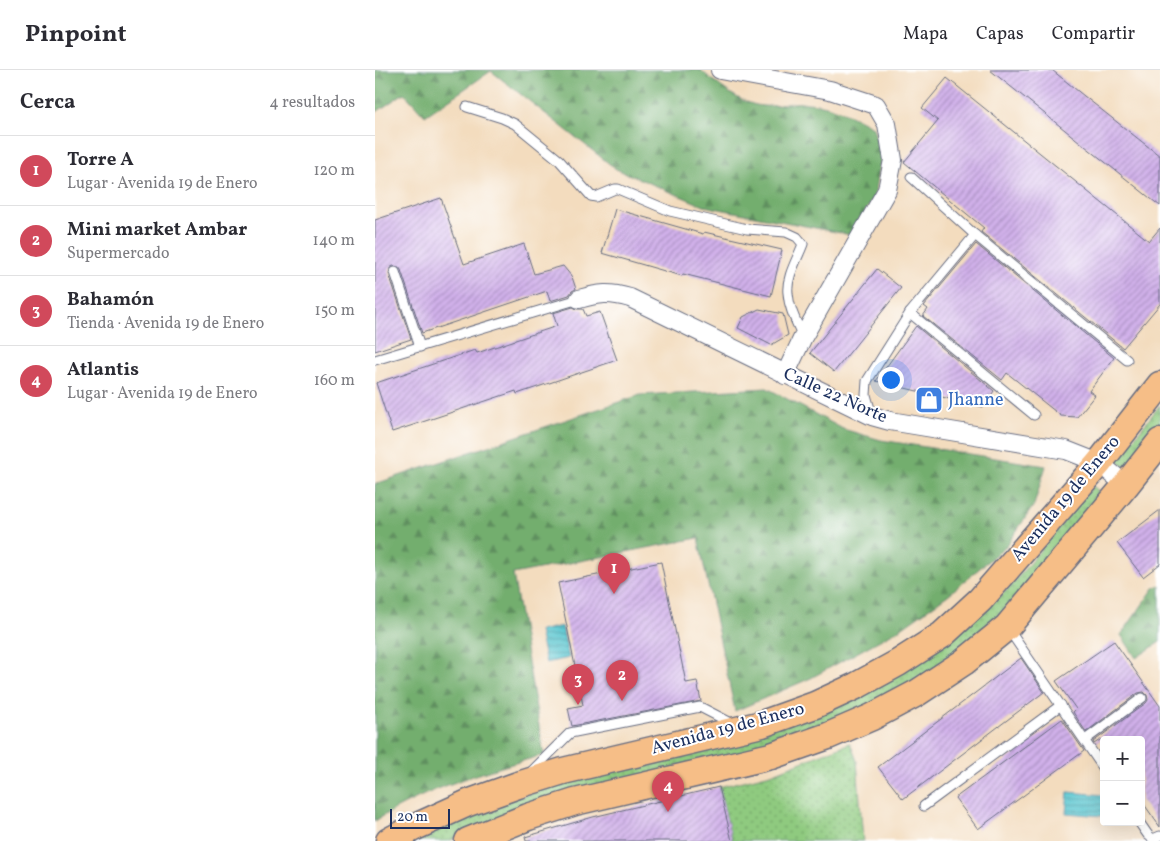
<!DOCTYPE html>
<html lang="es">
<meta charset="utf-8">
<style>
:root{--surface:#fff;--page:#f2f2f3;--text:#2b2b33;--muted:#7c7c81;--line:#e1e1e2;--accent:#d1495b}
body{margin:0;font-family:Vollkorn,serif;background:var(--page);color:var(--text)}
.controls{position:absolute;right:15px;bottom:15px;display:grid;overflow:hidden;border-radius:5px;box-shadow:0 5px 20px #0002}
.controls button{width:45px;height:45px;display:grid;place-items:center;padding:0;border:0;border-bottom:1px solid var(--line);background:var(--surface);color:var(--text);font:25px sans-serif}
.scale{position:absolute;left:15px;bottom:12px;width:60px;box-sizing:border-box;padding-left:5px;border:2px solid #1b2f5e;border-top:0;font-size:14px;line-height:18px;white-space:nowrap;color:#1b2f5e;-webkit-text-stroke:4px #fff;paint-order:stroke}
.you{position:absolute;left:515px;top:309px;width:18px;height:18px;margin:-12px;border:4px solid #fff;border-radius:50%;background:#1a73e8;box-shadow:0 0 0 8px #1a73e833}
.badge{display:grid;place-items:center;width:32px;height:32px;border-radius:50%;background:var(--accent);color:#fff;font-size:16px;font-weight:700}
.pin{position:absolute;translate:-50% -41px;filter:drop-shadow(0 1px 2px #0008)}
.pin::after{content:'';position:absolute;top:26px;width:18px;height:15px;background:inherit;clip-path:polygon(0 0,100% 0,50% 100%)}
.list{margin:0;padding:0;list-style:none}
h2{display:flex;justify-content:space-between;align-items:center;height:65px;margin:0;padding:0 20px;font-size:21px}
h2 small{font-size:16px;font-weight:400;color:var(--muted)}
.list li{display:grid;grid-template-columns:32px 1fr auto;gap:15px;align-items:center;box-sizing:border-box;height:70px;padding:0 20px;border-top:1px solid var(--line)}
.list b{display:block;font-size:19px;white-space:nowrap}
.list p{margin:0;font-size:16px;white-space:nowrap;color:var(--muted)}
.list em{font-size:16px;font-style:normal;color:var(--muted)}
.map{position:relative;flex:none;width:785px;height:771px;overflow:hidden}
header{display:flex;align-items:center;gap:30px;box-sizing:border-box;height:70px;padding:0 25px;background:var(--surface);border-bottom:1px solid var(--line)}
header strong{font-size:24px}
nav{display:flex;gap:28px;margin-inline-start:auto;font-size:18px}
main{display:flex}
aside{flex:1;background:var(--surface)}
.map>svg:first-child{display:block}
.grass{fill:url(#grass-dots);stroke:#557c6e}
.forest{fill:url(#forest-firs);stroke:#476e66}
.water{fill:url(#water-rules);stroke:#3a7a96}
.building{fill:url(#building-hatch)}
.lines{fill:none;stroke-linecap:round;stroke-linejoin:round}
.service-casing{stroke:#676c80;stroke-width:11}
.minor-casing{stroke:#676c80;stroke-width:20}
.primary-casing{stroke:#676c80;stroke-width:29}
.service{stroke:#fff;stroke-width:9}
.minor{stroke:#fff;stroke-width:18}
.primary{stroke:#f6be87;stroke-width:26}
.labels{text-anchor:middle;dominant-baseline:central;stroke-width:4;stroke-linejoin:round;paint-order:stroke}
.street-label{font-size:18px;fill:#1b2f5e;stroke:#fff}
.shop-label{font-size:18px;fill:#366cbe;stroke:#fff;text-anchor:start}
</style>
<header>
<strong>Pinpoint</strong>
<nav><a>Mapa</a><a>Capas</a><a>Compartir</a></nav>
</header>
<main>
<aside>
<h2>Cerca<small>4 resultados</small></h2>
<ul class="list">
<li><span class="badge">1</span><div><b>Torre A</b><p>Lugar · Avenida 19 de Enero</p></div><em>120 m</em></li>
<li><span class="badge">2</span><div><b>Mini market Ambar</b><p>Supermercado</p></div><em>140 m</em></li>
<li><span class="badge">3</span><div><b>Bahamón</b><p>Tienda · Avenida 19 de Enero</p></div><em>150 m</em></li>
<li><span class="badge">4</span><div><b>Atlantis</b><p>Lugar · Avenida 19 de Enero</p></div><em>160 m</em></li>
</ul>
</aside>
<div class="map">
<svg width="785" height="771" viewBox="0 0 785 771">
<defs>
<pattern id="grass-dots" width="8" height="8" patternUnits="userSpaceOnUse" patternTransform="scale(1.25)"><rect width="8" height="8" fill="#8fca7f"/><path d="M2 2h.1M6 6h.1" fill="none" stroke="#74a46b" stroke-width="1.8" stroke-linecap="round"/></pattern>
<pattern id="forest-firs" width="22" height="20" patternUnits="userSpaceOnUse" patternTransform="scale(1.25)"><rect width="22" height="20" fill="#73ae6e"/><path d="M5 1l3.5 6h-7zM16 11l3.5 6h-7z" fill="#5e8e5e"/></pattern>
<pattern id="water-rules" width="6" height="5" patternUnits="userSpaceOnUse" patternTransform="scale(1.25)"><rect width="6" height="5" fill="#59c6cf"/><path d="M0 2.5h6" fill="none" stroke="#49a1ab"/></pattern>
<pattern id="building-hatch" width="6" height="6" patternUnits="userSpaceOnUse" patternTransform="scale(1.25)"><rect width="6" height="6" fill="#d1b1ea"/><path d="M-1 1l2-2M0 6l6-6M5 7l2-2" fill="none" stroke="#a990c1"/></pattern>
</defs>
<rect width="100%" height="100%" fill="#fff"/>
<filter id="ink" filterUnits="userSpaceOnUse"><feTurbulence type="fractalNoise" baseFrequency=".02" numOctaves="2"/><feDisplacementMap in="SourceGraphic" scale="10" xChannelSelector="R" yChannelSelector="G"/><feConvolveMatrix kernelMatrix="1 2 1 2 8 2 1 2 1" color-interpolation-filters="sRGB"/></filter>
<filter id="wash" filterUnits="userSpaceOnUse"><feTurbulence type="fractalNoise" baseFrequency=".0096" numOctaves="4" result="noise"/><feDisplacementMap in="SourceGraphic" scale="20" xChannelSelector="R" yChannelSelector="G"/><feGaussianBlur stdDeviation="1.12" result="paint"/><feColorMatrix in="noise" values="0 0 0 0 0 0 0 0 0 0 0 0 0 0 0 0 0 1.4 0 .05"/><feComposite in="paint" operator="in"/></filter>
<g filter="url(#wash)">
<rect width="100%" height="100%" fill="#f3dcbe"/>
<g class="grass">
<polygon points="785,335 785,355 751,399 742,390"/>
<polygon points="718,416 729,426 645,529 594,572 548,607 483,641 410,672 108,754 74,771 37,771 105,738 250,697 330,679 588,559 635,517"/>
<polygon points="475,673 482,691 488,771 357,771 344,717 396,704"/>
</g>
<g class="forest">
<path d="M 0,0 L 325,0 C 343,14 364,34 388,36 C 397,37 409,34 418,33 C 450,31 471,42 498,57 L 506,87 L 500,126 L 476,165 L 329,136 L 241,99 L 116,1 L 50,46 L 29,23 L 0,43 Z"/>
<path d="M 392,318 L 468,359 L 506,370 L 671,396 L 659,435 L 632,475 L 573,525 L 525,559 L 436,608 L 360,641 L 323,468 L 138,504 L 169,685 C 110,701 52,718 0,751 L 0,414 L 265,325 Z"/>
<polygon points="785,515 785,572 761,588 746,565 779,518"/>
</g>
<g class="water">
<polygon points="187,556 194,588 171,593 164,561"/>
<polygon points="693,722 729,725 728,746 691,743"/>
</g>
<g id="blocks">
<g class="building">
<polygon points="615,0 677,0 709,26 785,86 785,136"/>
<polygon points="572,8 774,171 785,158 785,234 748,278 606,162 609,158 529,92 563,51 547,38"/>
<polygon points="66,128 89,194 149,174 159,204 188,196 197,207 201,219 197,221 194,225 175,231 172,221 47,263 26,200 24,197 18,196 15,198 14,204 36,269 0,281 0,150"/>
<polygon points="240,139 328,164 329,162 407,180 396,226 308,204 307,206 227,183"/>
<polygon points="601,174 739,288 714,321 720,325 702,347 686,346 632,303 627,310 548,246 553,239 549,236"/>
<polygon points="502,199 526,218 459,302 435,283"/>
<polygon points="198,237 202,239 208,239 211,246 225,242 242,290 142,324 141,321 17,362 1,313 100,280 102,283 182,256 178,243"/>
<polygon points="384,239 408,244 413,265 396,275 363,258 368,247"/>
<polygon points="541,256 619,321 608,337 501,311"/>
<polygon points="785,440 785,494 768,507 742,473"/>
<polygon points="286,492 311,613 322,611 326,631 197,656 193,638 208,635 183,513"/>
<polygon points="739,571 785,636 785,757 766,730 766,670 725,670 719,674 718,672 771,633 773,630 772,625 769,622 763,623 711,662 698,642 701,639 681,611"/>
<polygon points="646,588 669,622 528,729 503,697"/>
<polygon points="687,649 709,681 603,759 580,728"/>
<polygon points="344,717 357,771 151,771 150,767 218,747"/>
</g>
</g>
</g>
<g filter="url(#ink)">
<use href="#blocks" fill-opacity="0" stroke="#676c80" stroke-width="1"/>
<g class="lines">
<defs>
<g id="service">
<path d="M 92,37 L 127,48 L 140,54 L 184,90 L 216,126 L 221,127 L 240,119 L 243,119 L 295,141 L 372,159 L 411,162 L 422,167 L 428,174 C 423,188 411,207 413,223 C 414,239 422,253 428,267"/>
<polyline points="536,107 600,165 752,290"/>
<polyline points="20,202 45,277"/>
<polyline points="535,243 659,345"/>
<polyline points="0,290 204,229"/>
<polyline points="497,346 491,325 492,311 535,243 600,165"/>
<polyline points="634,560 729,699"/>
<polyline points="710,670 767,628"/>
<polyline points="156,702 195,663 325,637 358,654"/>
<polyline points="549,736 686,635"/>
<polyline points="764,752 773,765 778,769 785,766"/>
</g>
<g id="minor">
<polyline points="345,0 455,20 501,35 512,54 518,90 512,120 428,267 410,305"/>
<path d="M 204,229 C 225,223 234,222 255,228 L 497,346 L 515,351 L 691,380 L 724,393 L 751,415"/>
</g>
<g id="primary">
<polyline points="14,771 38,758 93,733 143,715 188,701 387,654 440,635 481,616 523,593 567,565 605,530 724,393 785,315"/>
<polyline points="93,771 153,747 200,732 396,686 453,666 497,647 542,623 589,592 632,557 751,415 785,372"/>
</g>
</defs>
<use href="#service" class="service-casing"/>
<use href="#minor" class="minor-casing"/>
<use href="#primary" class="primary-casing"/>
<use href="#service" class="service"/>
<use href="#minor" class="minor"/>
<use href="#primary" class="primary"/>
</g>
</g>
<defs>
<symbol id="shop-square" viewBox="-11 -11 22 22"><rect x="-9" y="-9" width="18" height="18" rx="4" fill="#3f7fe0" stroke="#fff"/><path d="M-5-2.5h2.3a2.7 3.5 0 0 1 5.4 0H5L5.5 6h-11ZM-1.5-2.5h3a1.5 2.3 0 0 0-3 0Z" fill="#fff"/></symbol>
</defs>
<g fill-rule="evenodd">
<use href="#shop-square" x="538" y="314" width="32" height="32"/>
</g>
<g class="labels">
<g class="street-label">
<text transform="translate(460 326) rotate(24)">Calle 22 Norte</text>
<text transform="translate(691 429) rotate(-50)">Avenida 19 de Enero</text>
<text transform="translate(353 659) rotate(-15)">Avenida 19 de Enero</text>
</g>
<g class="shop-label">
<text x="573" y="330">Jhanne</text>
</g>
</g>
</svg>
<div class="controls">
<button>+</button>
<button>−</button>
</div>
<div class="scale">20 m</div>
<div class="you"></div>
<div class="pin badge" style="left:239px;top:524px">1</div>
<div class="pin badge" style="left:247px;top:631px">2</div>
<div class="pin badge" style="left:203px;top:635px">3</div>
<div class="pin badge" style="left:293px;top:742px">4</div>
</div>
</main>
